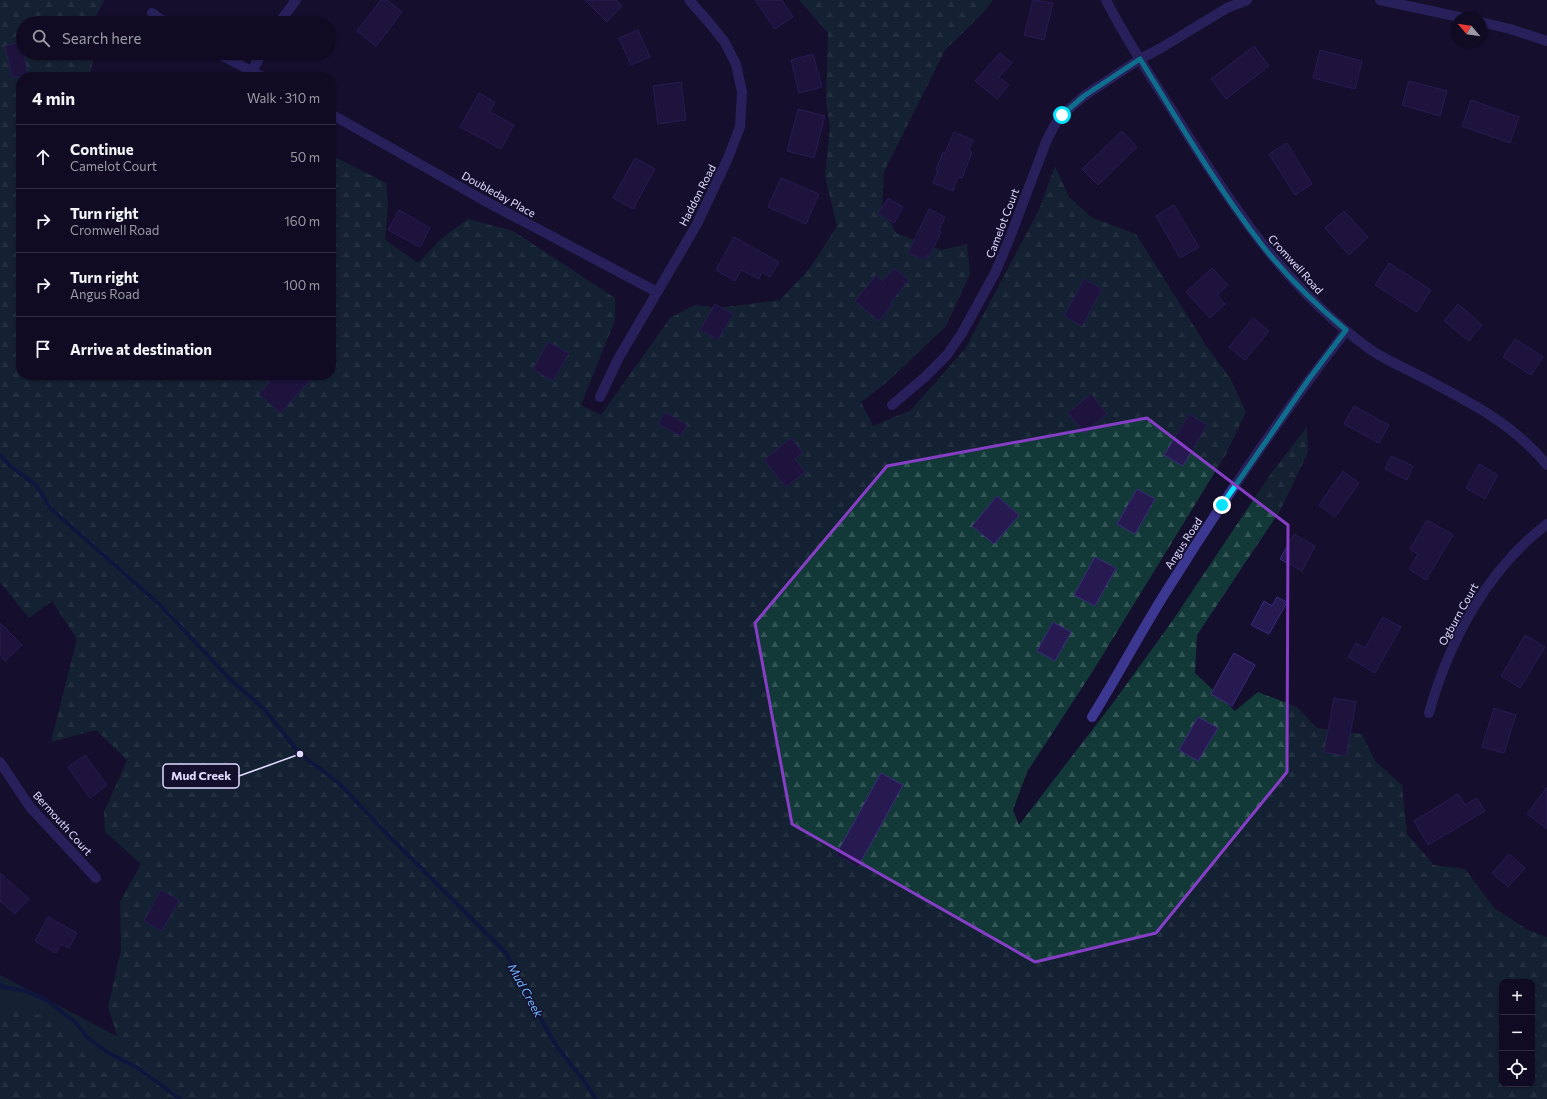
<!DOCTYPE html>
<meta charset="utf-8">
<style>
:root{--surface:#100b22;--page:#19142a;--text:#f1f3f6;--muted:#9c9ba5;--line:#302b40}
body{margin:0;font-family:Commissioner,sans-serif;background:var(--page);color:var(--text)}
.controls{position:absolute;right:12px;bottom:12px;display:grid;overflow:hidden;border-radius:8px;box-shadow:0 1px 3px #0004}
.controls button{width:36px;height:36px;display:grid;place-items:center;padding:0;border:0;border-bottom:1px solid var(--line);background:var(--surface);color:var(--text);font:20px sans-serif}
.compass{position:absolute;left:1451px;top:12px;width:36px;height:36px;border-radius:50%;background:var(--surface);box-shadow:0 1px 3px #0004;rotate:299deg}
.stop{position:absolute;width:12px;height:12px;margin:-9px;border:3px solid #08e3ff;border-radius:50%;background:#fff}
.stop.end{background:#08e3ff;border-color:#fff;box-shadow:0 1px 4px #0008}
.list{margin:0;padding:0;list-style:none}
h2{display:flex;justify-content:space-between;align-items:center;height:52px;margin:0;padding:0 16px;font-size:17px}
h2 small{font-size:13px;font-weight:400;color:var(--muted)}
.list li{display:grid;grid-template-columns:26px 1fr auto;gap:12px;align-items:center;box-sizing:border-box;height:64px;padding:0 16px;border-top:1px solid var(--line)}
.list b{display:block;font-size:15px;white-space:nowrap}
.list p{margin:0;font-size:13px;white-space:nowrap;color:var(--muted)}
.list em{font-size:13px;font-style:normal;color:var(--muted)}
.icon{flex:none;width:22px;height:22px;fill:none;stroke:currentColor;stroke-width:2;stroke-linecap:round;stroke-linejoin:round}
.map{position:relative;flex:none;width:1547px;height:1099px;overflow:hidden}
.search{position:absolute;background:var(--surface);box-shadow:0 1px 3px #0004;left:16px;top:16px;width:320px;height:44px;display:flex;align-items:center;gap:10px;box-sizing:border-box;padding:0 14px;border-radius:22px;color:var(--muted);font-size:15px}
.panel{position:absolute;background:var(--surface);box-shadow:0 1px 3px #0004;left:16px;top:72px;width:320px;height:308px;border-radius:16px}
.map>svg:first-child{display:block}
.green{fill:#123938}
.forest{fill:url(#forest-firs);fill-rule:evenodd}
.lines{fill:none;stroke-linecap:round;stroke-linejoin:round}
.stream{stroke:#062050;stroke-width:4}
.building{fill:#261a51;stroke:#3c2a7e}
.minor{stroke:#3c3791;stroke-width:10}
.route{stroke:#08e3ff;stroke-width:5}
.marked{fill:none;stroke:#853ec5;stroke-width:3;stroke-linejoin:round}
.labels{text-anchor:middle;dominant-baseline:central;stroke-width:3;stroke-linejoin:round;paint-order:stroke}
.street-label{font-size:11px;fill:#e1dcff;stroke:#150f2e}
.water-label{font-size:12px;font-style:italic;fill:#6ab8ff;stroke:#150f2e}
.leader{fill:none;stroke:#e1dcff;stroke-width:1.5}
.callout-dot{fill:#e1dcff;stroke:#150f2e;stroke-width:1.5}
.callout{fill:#150f2e;stroke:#e1dcff;stroke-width:1.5}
.callout-label{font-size:12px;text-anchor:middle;font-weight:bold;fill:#e1dcff}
</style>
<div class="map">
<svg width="1547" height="1099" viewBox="0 0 1547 1099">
<defs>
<pattern id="forest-firs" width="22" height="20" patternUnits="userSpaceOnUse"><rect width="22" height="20" fill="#123938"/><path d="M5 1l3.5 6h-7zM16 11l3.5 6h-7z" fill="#345556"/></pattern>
</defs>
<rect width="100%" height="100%" fill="#150f2e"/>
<polygon class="green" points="0,975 180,1069 164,1099 0,1025"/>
<path class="forest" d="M 0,0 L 104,0 L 94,20 L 94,23 L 23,23 L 23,53 L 94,53 L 90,77 L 21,77 L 21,375 L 331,375 L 331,155 L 386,183 L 388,205 L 385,240 L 418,263 L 442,238 L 468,219 L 513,231 L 615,298 L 615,320 L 581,405 L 601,415 L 670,318 L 695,305 L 719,308 L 780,300 L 810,268 L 837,226 L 825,176 L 830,127 L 826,102 L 828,33 L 799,0 L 993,0 L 982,14 L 945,50 L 884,172 L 882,207 L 896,233 L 941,250 L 967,244 L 970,274 L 946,326 L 887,382 L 861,402 L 873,426 L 911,410 L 965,349 L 1039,210 L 1055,166 L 1069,197 L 1091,217 L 1136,234 L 1207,347 L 1230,378 L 1246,412 L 1226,454 L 1091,674 L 1027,772 L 1013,810 L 1019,825 L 1113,703 L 1173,620 L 1272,472 L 1307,427 L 1308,452 L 1281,509 L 1197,635 L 1195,673 L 1235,711 L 1258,692 L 1297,707 L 1317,728 L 1362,734 L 1375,761 L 1402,785 L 1407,834 L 1434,865 L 1465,869 L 1494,908 L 1528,930 L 1547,937 L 1547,1099 L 0,1099 L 0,1006 L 46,1016 L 99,1056 L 126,1064 L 108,1007 L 121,950 L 120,902 L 141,864 L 105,832 L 104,812 L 127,760 L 96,730 L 51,742 L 77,639 L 52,601 L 29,618 L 0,582 ZM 1502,982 L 1532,982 L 1532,1084 L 1502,1084 Z"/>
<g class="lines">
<g class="stream">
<polyline points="0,455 9,465 36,485 51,509 159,604 229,678 265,710 300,754 339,783 379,826 507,954 524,990 557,1047 582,1078 596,1099"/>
<polyline points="0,984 3,987 26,991 46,1000 75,1022 87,1037 107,1052 138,1068 180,1099"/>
</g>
</g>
<g class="building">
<polygon points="381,0 387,0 402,12 376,46 357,31"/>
<polygon points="585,0 616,0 622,6 607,22"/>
<polygon points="755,0 782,0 793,17 775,29"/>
<polygon points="1033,0 1053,3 1044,40 1024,35"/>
<polygon points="638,30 650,57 631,65 619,38"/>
<polygon points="22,42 28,77 12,77 5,46"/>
<polygon points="1254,46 1269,66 1226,99 1211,79"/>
<polygon points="1320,50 1362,61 1355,89 1313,78"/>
<polygon points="1000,53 1012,63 999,77 1009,85 997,99 975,81"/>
<polygon points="813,54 822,87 799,93 791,60"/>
<polygon points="1409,81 1447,91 1440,116 1402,105"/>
<polygon points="681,82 686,120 658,124 653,86"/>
<polygon points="479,93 495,102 490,112 514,125 501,149 460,127"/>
<polygon points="1471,100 1519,117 1510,143 1462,126"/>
<polygon points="798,109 825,116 814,158 787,151"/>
<polygon points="1122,131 1137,147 1098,185 1082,169"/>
<polygon points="954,132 973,140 969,150 972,152 962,178 958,177 953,191 933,183 938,171 936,170 943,152 945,153"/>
<polygon points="1287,143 1312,184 1295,195 1269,154"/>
<polygon points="635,158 655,169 633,209 613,198"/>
<polygon points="781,178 819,194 806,224 768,207"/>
<polygon points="888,198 903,207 894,223 878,214"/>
<polygon points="1174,205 1199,247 1180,258 1156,216"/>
<polygon points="929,209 945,217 939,231 941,232 929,257 927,255 925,260 908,253"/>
<polygon points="399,210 430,228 420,247 388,230"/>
<polygon points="1344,211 1368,237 1349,255 1325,228"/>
<polygon points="734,237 779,262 770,277 762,272 759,279 741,270 735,281 716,270"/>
<polygon points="1389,263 1431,290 1417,312 1375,285"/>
<polygon points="894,268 909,280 890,303 892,305 879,321 855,301 876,275 883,281"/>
<polygon points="1212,268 1228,285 1217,295 1225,304 1210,318 1186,292"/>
<polygon points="1084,279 1102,289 1082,326 1064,316"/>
<polygon points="715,304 733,314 718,340 700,330"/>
<polygon points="1458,304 1482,325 1469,341 1444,321"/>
<polygon points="1253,318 1269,331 1245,360 1229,347"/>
<polygon points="1515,339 1543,357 1531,375 1503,357"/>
<polygon points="548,342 569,353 553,381 533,369"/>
<polygon points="263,375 315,375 280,413 259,394 270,382"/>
<polygon points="1091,394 1107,414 1084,433 1068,413"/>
<polygon points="1354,406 1389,425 1379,443 1344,424"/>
<polygon points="665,412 687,425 681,436 658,424"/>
<polygon points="1189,414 1207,425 1183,466 1164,455"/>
<polygon points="791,438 803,453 795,459 805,472 786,487 764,460"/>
<polygon points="1391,456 1413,466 1407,480 1385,469"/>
<polygon points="1479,464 1498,475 1485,499 1466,488"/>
<polygon points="1343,471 1359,483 1335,517 1319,505"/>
<polygon points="1137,489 1155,499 1135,534 1117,524"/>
<polygon points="997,496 1019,515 994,544 972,526"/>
<polygon points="1427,520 1453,535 1426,580 1409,569 1418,554 1410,549"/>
<polygon points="1294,534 1315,546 1302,571 1280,559"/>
<polygon points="1095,557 1116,568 1095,606 1074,595"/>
<polygon points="1277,597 1287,602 1269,634 1251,625 1264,601 1272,606"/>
<polygon points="1383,617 1401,627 1375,673 1348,657 1356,643 1365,648"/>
<polygon points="1053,622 1071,632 1055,661 1037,651"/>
<polygon points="0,623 22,645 5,661 0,655"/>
<polygon points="1525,635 1545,647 1520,688 1501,676"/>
<polygon points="1234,653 1255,665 1232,706 1211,694"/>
<polygon points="1334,698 1356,702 1346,756 1324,752"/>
<polygon points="1494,708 1516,715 1504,753 1482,747"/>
<polygon points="1198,717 1218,728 1198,761 1179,750"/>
<polygon points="85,755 107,785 90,798 68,767"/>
<polygon points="881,773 903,785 858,867 836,855"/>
<polygon points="1547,787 1547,829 1527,814"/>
<polygon points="1458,794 1465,805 1477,798 1485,811 1428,845 1414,821"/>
<polygon points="1509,854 1525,868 1508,887 1492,873"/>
<polygon points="0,873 29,899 15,914 0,901"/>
<polygon points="161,890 179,900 162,931 144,921"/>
<polygon points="48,917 77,933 69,948 61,944 56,953 35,941"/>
</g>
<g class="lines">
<g class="minor">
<path d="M 1106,0 C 1125,38 1149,74 1172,110 C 1226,197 1282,285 1367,347 C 1381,358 1399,365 1416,374 C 1464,399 1512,422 1547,465"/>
<polyline points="1380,0 1464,18"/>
<polyline points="152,13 166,23"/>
<polyline points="1481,22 1510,29 1547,41"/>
<polyline points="279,23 296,0"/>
<polyline points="217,53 263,77"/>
<polyline points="252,71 262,53"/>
<polyline points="331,114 485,201 657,292"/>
<polyline points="600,397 618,359 697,224 728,158 740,127 742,92 736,64 724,41 706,19 689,0"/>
<polyline points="892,405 925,377 947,355 962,333 995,273 1009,240 1046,142 1054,126 1062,115 1084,96 1140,59 1161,48 1227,8 1247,0"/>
<path d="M 1429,713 C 1449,641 1487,570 1547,524"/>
<path d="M 1092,717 C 1119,674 1142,629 1169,587 C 1224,499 1283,413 1346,331"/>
<polyline points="0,762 30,807 96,878"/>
</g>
</g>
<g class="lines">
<path class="route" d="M 1062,115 L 1084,96 L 1140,59 C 1179,122 1217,187 1262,245 C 1287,277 1316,305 1346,330 L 1309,379 L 1222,505"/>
</g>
<path d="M0 0H1547V1099H0ZM 1147,418 L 1288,525 L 1287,772 L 1156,933 L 1035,962 L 792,824 L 755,623 L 887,466 Z" fill="#150f2e" fill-opacity=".55" fill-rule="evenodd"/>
<path class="marked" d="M 1147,418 L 1288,525 L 1287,772 L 1156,933 L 1035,962 L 792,824 L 755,623 L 887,466 Z"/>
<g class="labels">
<g class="street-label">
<text transform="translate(499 194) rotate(29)">Doubleday Place</text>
<text transform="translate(697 195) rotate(-63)">Haddon Road</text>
<text transform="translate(1002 223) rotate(-69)">Camelot Court</text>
<text transform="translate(1296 264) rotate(48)">Cromwell Road</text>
<text transform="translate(1183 543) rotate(-57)">Angus Road</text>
<text transform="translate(1458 614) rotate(-61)">Ogburn Court</text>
<text transform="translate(63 823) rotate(48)">Bermouth Court</text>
</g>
<g class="water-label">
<text transform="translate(526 990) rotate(61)">Mud Creek</text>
</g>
</g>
<path class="leader" d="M300 754L239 776"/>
<circle class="callout-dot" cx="300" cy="754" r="4"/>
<rect class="callout" x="163" y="764" width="76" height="24" rx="4"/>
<g class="callout-label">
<text x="201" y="780">Mud Creek</text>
</g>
</svg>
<div class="controls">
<button>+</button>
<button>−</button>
<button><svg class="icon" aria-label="locate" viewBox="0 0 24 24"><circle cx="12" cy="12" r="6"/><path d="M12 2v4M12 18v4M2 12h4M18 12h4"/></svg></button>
</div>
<svg class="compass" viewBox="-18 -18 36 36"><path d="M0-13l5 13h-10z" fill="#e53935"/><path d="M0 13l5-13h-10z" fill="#9c9ba5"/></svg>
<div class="stop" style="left:1062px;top:115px"></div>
<div class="stop end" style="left:1222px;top:505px"></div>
<div class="search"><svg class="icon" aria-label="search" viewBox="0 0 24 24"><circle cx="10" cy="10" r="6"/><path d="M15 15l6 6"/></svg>Search here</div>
<section class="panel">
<h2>4 min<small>Walk · 310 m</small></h2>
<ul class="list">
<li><svg class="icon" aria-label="ahead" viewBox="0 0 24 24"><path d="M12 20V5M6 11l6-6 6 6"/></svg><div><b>Continue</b><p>Camelot Court</p></div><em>50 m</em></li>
<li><svg class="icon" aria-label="right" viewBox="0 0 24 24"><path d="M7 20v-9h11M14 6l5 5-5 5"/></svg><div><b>Turn right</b><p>Cromwell Road</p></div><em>160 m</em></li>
<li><svg class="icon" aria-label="right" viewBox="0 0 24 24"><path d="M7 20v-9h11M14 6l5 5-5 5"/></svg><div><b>Turn right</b><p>Angus Road</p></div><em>100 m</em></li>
<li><svg class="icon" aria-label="arrive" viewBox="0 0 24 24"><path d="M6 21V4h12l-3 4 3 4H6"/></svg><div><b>Arrive at destination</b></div></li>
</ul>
</section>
</div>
